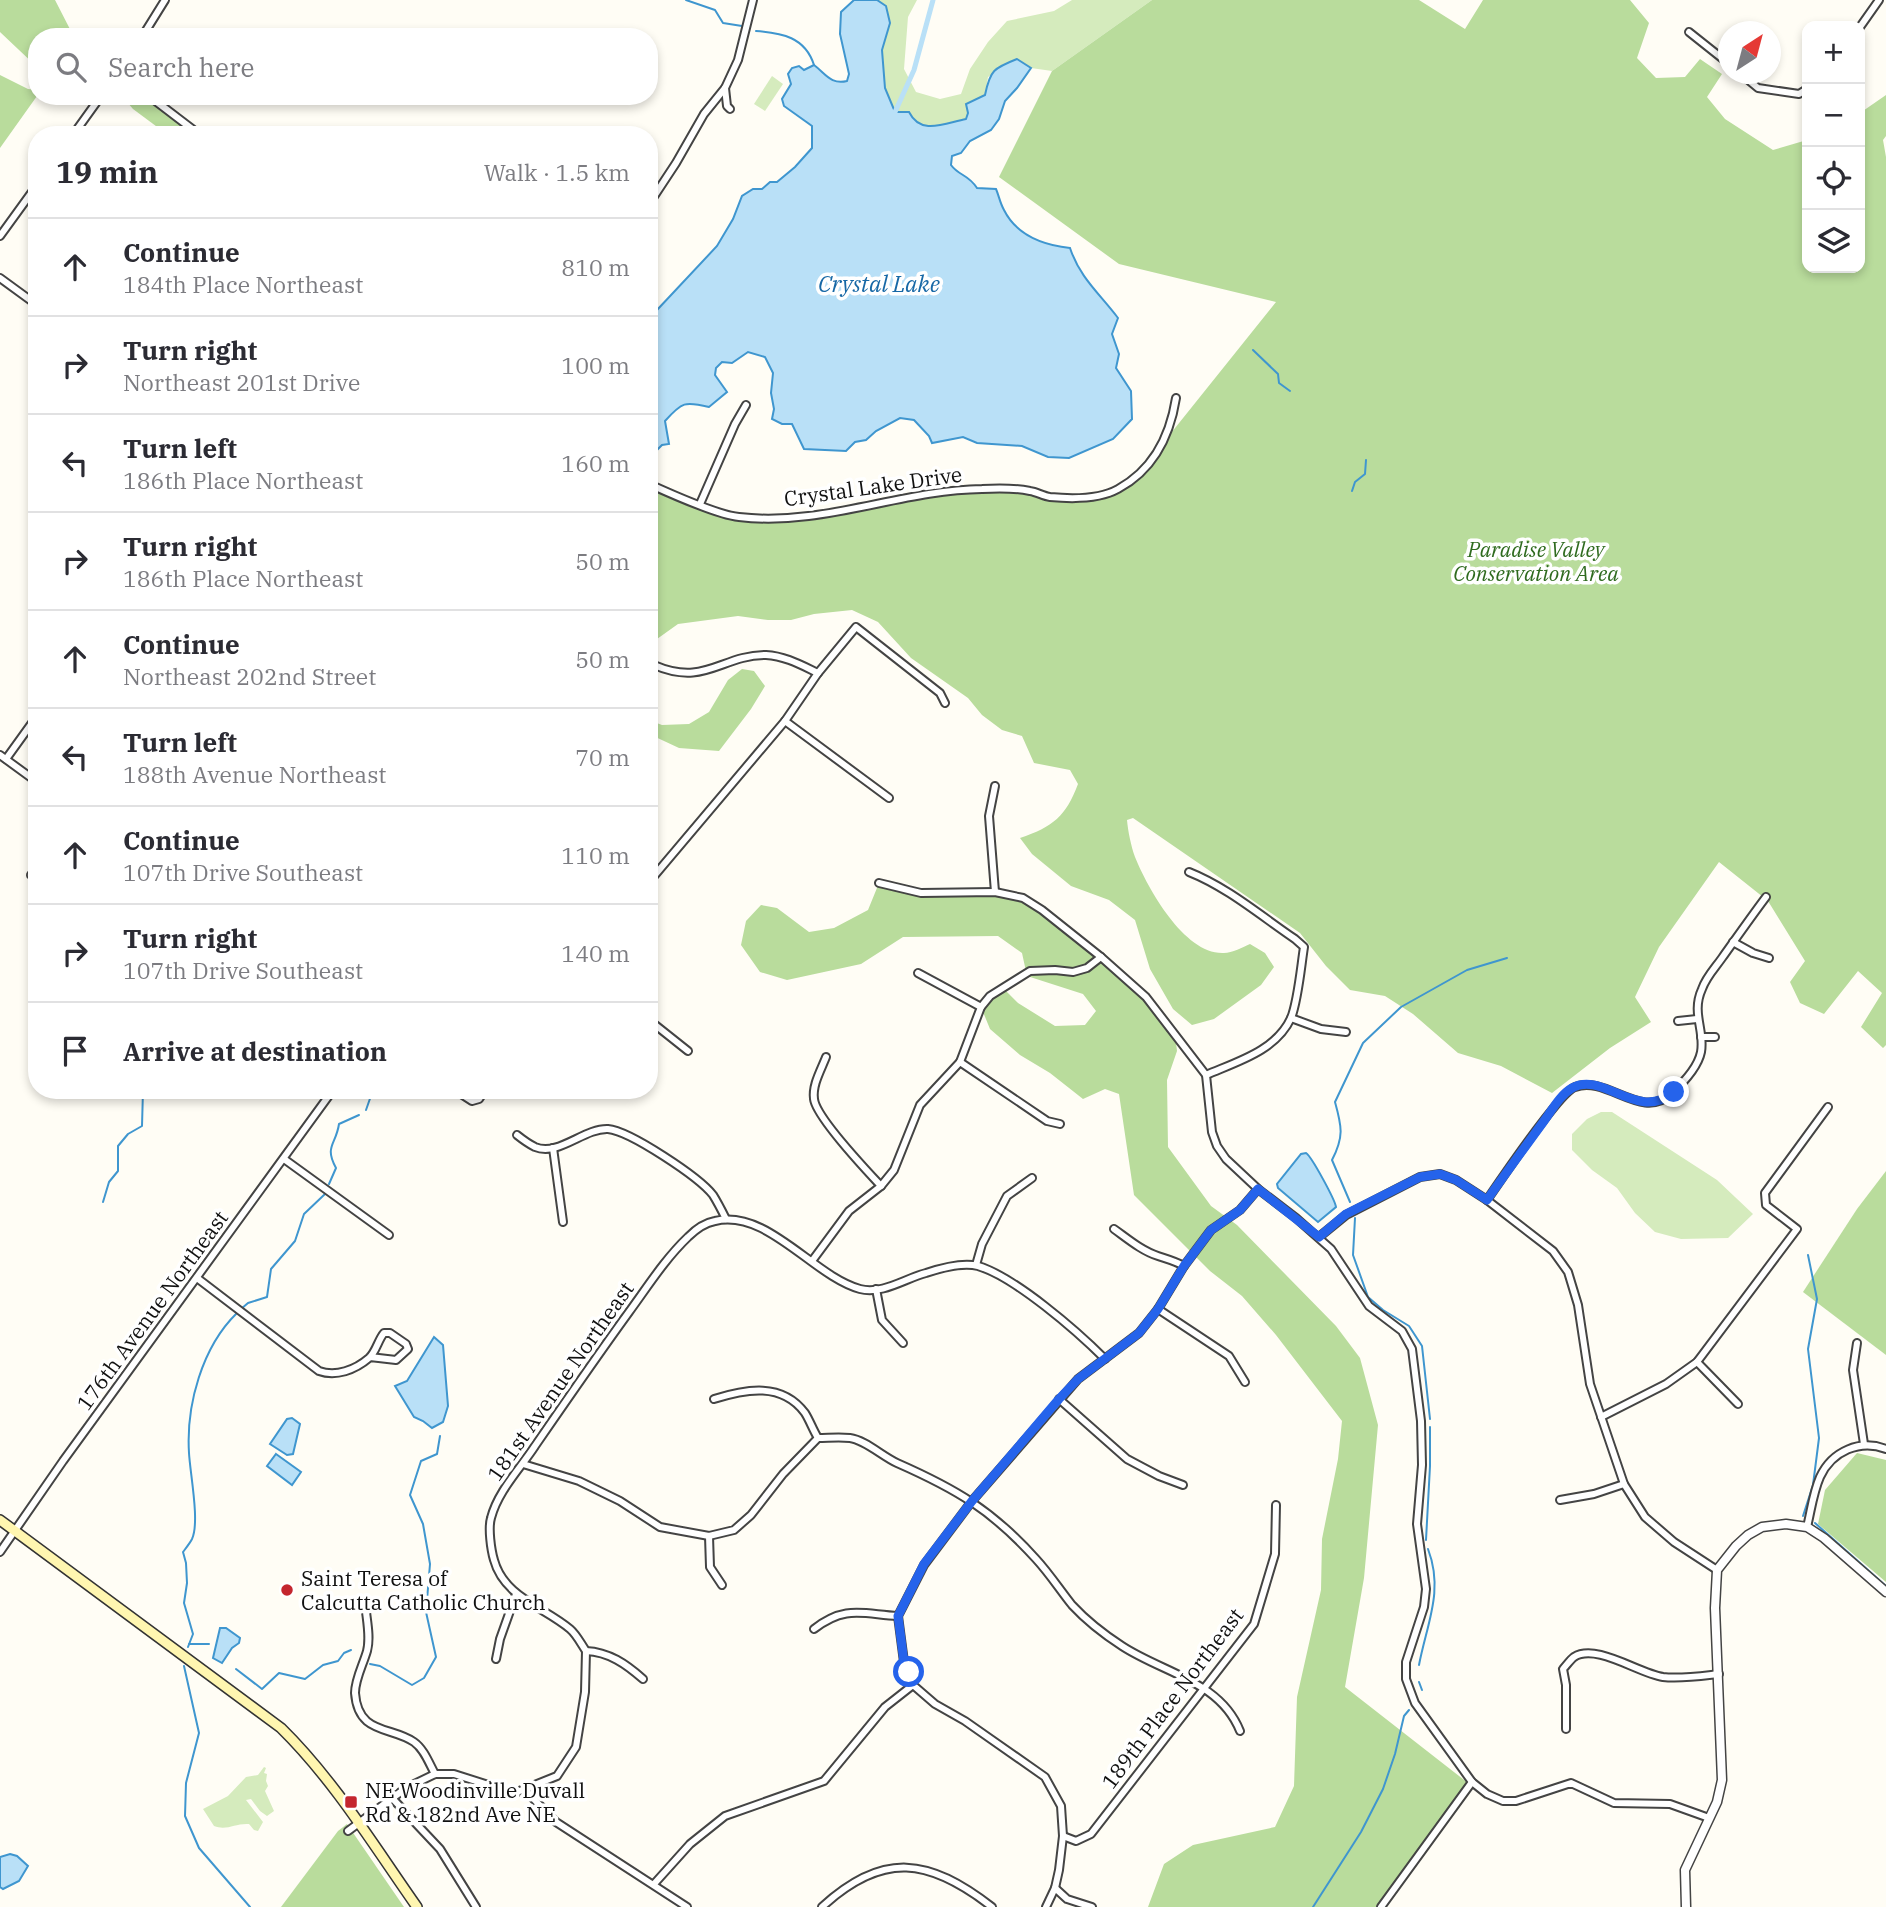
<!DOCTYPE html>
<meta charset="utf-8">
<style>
:root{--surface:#fff;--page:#f7f7f7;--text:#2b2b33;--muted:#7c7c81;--line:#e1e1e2}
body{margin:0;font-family:"IBM Plex Serif",serif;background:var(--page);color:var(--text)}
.controls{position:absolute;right:21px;top:21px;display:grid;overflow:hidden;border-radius:14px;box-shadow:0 4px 10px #0003}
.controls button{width:63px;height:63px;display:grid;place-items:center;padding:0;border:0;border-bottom:2px solid var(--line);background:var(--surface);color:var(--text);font:35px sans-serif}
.compass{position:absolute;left:1718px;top:21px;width:63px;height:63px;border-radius:50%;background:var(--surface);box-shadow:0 4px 10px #0003;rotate:36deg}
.stop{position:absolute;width:21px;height:21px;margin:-16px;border:5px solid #2563eb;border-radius:50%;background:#fff}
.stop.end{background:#2563eb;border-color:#fff;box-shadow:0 2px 7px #0008}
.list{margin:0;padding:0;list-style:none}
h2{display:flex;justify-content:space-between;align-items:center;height:91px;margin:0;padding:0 28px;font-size:30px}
h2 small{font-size:23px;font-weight:400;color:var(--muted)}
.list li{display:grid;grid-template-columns:46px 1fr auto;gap:21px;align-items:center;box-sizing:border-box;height:98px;padding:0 28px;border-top:2px solid var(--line)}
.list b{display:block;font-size:26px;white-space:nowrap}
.list p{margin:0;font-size:23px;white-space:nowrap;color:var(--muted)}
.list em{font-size:23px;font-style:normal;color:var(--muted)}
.icon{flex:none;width:38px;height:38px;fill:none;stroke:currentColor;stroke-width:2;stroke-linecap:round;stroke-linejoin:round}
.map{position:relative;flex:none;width:1886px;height:1907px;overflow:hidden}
.search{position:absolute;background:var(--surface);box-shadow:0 4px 10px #0003;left:28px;top:28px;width:630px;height:77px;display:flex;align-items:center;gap:18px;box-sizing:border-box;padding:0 24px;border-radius:28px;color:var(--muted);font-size:26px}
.panel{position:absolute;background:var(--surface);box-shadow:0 4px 10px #0003;left:28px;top:126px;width:630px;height:973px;border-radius:28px}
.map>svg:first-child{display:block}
.green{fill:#d5ebbd}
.forest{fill:#b9dc9c}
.water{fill:#b9e0f7;stroke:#3f96cf;stroke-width:2}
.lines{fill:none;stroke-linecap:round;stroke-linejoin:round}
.stream{stroke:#3f96cf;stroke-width:2}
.canal{stroke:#b9e0f7;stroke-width:5}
.minor-casing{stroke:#444;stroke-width:10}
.tertiary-casing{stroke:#444;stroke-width:11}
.secondary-casing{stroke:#333;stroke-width:12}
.minor{stroke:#fff;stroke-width:6}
.tertiary{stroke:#fff;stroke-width:8}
.secondary{stroke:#fff6b0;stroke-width:9}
.route{stroke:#2563eb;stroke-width:9}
.poi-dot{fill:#c4262e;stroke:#fff;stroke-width:2.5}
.labels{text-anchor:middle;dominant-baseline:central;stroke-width:7;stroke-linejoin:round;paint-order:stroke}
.street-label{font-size:21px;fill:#111;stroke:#fff}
.park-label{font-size:21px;font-style:italic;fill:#2f6b1f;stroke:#fff}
.poi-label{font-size:21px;fill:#111;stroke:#fff;text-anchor:start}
.water-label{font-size:23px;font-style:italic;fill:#1768a6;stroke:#fff}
</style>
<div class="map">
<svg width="1886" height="1907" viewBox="0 0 1886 1907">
<rect width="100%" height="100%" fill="#fffdf5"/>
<g class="green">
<polygon points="877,0 917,0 908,17 904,69 916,92 940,99 961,94 970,69 988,42 1007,21 1054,11 1072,0 1152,0 1052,71 1031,68 1017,59 988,77 985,95 966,119 927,128 895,112 885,88 882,50 890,23 886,6"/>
<polygon points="772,76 783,84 765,111 754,104"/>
<polygon points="1601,1112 1612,1112 1717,1180 1753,1214 1728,1238 1681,1239 1655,1232 1635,1213 1617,1188 1592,1170 1572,1150 1572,1134 1587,1119"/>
<path d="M 264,1767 L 266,1768 L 264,1773 L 267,1774 L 266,1781 L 268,1786 L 265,1791 L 274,1811 L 267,1816 L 260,1811 L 251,1799 L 246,1800 L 263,1822 L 258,1831 L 254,1830 L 249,1824 C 235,1823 227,1831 214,1826 L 203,1809 L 228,1796 L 246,1777 L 258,1775 Z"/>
</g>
<g class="forest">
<polygon points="0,0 55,0 74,37 37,37 37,67 0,32"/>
<path d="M 1152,0 L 1419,0 L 1465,29 L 1483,0 L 1630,0 L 1649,23 L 1637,58 L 1656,78 L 1685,77 L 1700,59 L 1722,74 L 1707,97 L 1725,119 L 1773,150 L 1807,140 L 1807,268 L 1860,268 L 1860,113 L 1886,95 L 1886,136 L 1883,140 L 1886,157 L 1886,1045 L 1883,1048 L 1861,1027 L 1882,993 L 1858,971 L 1824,1014 L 1800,1003 L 1790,982 L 1805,961 L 1768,901 L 1719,862 L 1659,947 L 1635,997 L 1651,1022 L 1610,1048 L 1552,1093 L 1501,1066 L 1458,1053 L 1413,1014 L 1385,996 L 1350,990 L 1326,966 L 1300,933 L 1133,818 L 1127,820 C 1128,831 1131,846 1135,857 C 1148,889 1185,955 1224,953 C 1232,953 1243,947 1250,944 L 1265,953 L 1274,967 L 1261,985 L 1214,1019 L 1192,1025 L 1173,1009 L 1150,969 L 1135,920 L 1109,900 L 1071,886 L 1032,854 L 1020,838 C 1053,827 1066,816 1078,784 L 1070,770 L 1034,763 L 1022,736 L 1002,730 L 982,715 L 968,698 L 911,658 L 878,622 L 852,610 L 814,614 L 791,620 L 768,620 L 738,616 L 678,624 L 657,639 L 649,649 L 649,484 L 718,514 L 799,517 L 955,490 L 1029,491 L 1049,497 L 1082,498 L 1116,490 L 1135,478 L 1276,302 L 1119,264 L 999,177 L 1052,71 Z"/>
<polygon points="0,75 28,89 37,90 37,96 0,148"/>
<polygon points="122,96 143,96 194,135 168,135 133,109"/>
<polygon points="742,669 754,671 765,686 751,709 719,751 679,748 649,734 649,720 662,725 689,724 709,712 728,680"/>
<polygon points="879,883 900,890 995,892 1023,898 1042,910 1146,997 1175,1035 1177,1051 1167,1080 1168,1147 1211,1206 1237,1225 1336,1326 1360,1358 1378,1425 1364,1578 1345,1687 1468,1783 1377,1907 1148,1907 1164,1864 1193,1845 1275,1827 1294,1786 1297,1697 1321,1590 1322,1539 1338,1459 1342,1421 1276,1335 1242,1296 1210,1271 1134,1195 1119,1094 1105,1089 1083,1099 1050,1073 1020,1055 990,1029 981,1007 990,996 1005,990 1018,1003 1055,1026 1085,1025 1096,1011 1083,994 1027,976 1022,953 998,936 903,937 861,964 787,980 760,972 741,945 746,921 761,905 777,908 809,932 834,928 868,910"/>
<polygon points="1886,1171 1886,1355 1803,1292 1857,1209"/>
<polygon points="1857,1453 1886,1460 1886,1582 1818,1524 1825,1490"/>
<polygon points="347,1824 404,1907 281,1907 338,1831"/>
</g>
<g class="water">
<path d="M 854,0 L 877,0 L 886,6 L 890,23 L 882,50 L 885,88 L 895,112 L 909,112 C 921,136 945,123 966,119 L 968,113 L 966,104 L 985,95 C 990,70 994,68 1017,59 L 1031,68 L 1017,88 L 1005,101 L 999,119 L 991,130 L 970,141 L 961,153 L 952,156 L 951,165 C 959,176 968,174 977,188 L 996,189 C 999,196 1000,203 1004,210 C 1017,236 1043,245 1070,248 C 1080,278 1099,293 1118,318 L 1112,334 L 1119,354 L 1116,368 L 1131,391 L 1132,419 L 1113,439 L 1069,458 L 1048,457 L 1022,446 L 977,443 L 963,437 L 932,443 L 929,436 L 914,420 L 900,418 L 876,431 L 866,440 L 855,442 L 846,451 L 804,449 L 792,424 L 782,424 L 772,419 L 774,409 L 771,393 L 773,373 L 765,357 L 748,352 L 732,363 L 722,362 L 716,368 L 715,375 L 727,392 L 709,407 C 685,401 682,402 665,421 L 669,444 L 662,445 L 649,458 L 649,333 L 656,323 L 657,310 L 717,246 L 733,219 L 742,196 L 753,189 L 762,189 L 770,182 L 777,182 L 795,167 L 812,148 L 812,126 L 784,106 L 782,99 L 791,84 L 788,74 L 792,68 L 799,66 L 804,70 L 814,65 C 826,74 831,85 847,81 L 849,74 L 840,34 L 841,12 Z"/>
<path d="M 1306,1153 C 1312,1157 1335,1200 1336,1207 L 1318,1222 L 1278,1188 L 1277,1184 L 1301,1154 Z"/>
<polygon points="434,1337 443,1345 448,1406 443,1422 432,1428 423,1421 414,1417 395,1386 407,1381"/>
<polygon points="292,1418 300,1424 293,1454 287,1455 270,1444 287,1419"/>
<polygon points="276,1454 301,1472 292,1485 267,1466"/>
<polygon points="220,1628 226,1628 240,1638 239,1643 232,1648 222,1663 213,1658"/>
<polygon points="10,1854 17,1856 28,1866 19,1881 3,1889 0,1887 0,1857"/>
</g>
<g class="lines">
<g class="stream">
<polyline points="686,0 715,10 723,23 742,26"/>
<path d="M 756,31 C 782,33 805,37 814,65"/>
<polyline points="1253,350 1278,374 1279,383 1290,391"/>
<polyline points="1352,491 1355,482 1365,474 1366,460"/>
<polyline points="366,1110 373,1090"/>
<path d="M 329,1184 L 336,1168 C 324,1146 336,1145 339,1124 L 359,1115"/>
<polyline points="103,1202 109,1182 118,1171 118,1146 128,1134 142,1126 143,1090"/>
<path d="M 1350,1202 L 1332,1160 C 1344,1137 1342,1127 1335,1102 L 1363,1043 L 1401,1007 L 1467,970 L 1507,958"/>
<polyline points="1355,1218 1353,1255 1368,1297 1383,1310 1409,1326 1422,1346 1430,1419"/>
<polyline points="241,1309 248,1303 267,1297 271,1269 295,1241 304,1214 325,1194"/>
<polyline points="1803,1516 1813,1485 1819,1438 1808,1349 1817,1299 1808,1255"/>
<polyline points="1815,1523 1886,1586"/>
<polyline points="1426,1540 1430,1466 1430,1427"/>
<polyline points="189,1644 209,1644"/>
<path d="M 188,1647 L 193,1634 L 184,1603 L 187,1583 L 186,1563 L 183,1552 C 186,1548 190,1543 192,1539 C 200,1522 190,1473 189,1453 C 186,1405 202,1347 237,1313"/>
<polyline points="370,1664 380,1666 412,1685 424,1678 436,1657 426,1612 430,1564 423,1524 410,1495 421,1461 437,1454 440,1436"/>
<path d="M 1419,1665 C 1427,1623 1444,1591 1428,1549"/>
<polyline points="184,1666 199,1733 186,1783 185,1816 199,1848 250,1907"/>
<polyline points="236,1669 262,1689 279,1673 305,1679 323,1665 338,1661 344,1653 351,1650"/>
<polyline points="1419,1682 1422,1690"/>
<polyline points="1313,1907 1361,1832 1383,1789 1395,1754 1404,1716 1409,1710"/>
</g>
<polyline class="canal" points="895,112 914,70 933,0"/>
<defs>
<g id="minor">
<polyline points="1860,27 1879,0"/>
<polyline points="1689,32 1728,63"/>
<polyline points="142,37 165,0"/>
<polyline points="1741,74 1758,88 1799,94 1807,89"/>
<polyline points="725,88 727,106 730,109"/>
<polyline points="149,96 200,135"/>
<polyline points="73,135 101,96"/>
<polyline points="649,204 676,163 704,114 725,88 738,60 753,0"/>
<polyline points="0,236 37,185"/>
<polyline points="0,278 37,305"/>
<path d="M 649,484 C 671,494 717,515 739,517 C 822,527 900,490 982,489 C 997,488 1015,488 1030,491 C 1037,492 1043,496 1050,497 C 1071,499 1100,499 1118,489 C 1153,470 1170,436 1176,398"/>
<polyline points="700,504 735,424 746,405"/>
<path d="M 654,665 C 705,687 721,655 766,655 C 785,656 801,665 818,673"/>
<polyline points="785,721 889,798"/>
<polyline points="0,755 37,782"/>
<polyline points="6,759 37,716"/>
<polyline points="995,786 989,816 995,892"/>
<path d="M 1189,872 C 1227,887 1261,916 1295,939 L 1304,947 C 1301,966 1298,1001 1291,1018 C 1276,1051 1236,1062 1206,1075"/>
<polyline points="31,875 37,868"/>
<polyline points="649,882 785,721 818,673 856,627 940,693 945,703"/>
<polyline points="879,883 921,893 995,892 1023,898 1042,910 1101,957 1146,997 1206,1075 1212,1132 1217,1146 1226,1159 1258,1189 1296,1218 1331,1249 1369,1306 1402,1331 1412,1349 1421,1421 1422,1465 1417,1524 1426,1589 1424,1607 1406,1662 1406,1679 1415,1703 1472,1782 1487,1794 1503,1801 1516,1801 1571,1783 1614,1803 1670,1804 1709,1818"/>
<polyline points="1733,942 1753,953 1769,958"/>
<polyline points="918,973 981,1007"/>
<polyline points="1291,1018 1321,1029 1346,1032"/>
<polyline points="649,1020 688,1051"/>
<polyline points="1678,1021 1697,1019"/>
<polyline points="1701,1037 1715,1037"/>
<path d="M 826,1057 C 821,1070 812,1085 814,1099 C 816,1117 866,1170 881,1186"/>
<polyline points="960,1062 1047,1121 1060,1124"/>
<polyline points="455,1090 472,1101 479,1099 485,1090"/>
<path d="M 517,1135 C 522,1139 529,1144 535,1147 C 558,1157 584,1128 608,1129 C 630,1131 699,1177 713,1195 C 718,1203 722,1211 726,1219"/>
<polyline points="553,1148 563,1222"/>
<polyline points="284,1159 389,1235"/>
<path d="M 1487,1200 C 1500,1181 1560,1092 1575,1087 C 1607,1075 1641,1121 1671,1094 C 1682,1084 1698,1067 1701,1052 C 1705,1030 1691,1013 1702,989 C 1706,977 1715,968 1722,958 C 1737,937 1751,917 1766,897"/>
<path d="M 1114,1229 C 1128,1239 1142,1251 1158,1256 C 1167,1259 1175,1261 1184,1266"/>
<polyline points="1319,1237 1346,1215 1420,1177 1440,1174 1456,1180 1487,1200 1553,1251 1568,1272 1578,1305 1590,1384 1624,1484 1645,1517 1674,1542 1717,1570"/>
<polyline points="812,1261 849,1211 881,1186 894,1170 920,1105 960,1062 981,1007 990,996 1030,971 1055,970 1073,972 1087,968 1101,957"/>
<polyline points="976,1265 982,1244 1007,1196 1032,1178"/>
<path d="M 197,1278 L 319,1371 C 336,1377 355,1370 369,1358 C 376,1352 378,1340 384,1333 L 390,1333 L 406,1344 L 408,1349 L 396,1360 L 370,1357"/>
<polyline points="876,1289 882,1320 903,1343"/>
<polyline points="1158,1309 1229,1356 1245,1382"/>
<polyline points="1857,1343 1853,1370 1864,1444"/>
<polyline points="1697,1362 1738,1404"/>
<path d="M 714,1399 C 746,1389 782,1382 805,1413 C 810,1421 813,1430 818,1438 C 828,1438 839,1437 850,1438 C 865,1440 882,1456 897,1463 C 956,1489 992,1510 1036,1559 C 1049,1573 1060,1590 1072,1605 C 1085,1619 1105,1635 1122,1646 C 1163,1673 1220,1681 1240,1731"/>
<polyline points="1059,1399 1127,1459 1159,1476 1183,1485"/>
<polyline points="1601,1417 1666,1384 1697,1362 1797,1229 1766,1205 1765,1193 1828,1107"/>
<polyline points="523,1464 579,1481 620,1501 660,1527 709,1536 734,1530 751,1515 783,1474 818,1438"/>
<polyline points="1560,1500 1594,1494 1624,1484"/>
<path d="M 1807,1527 C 1811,1511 1813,1493 1820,1477 C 1832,1451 1860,1439 1886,1449"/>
<polyline points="709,1536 710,1567 722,1585"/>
<polyline points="0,1552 63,1461 333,1090"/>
<path d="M 365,1602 C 366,1618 371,1636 367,1651 C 363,1665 355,1679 355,1693 C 358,1735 391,1726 414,1742 C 424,1749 429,1763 435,1774"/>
<path d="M 814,1629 C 845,1605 862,1614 898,1616"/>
<polyline points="496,1659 500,1639 516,1594"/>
<path d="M 643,1679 C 626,1664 609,1652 586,1651 C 581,1644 577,1635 570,1629 C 544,1607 504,1597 494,1560 C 491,1550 488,1528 491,1518 C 498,1491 520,1469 535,1446 C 566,1401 597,1356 629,1312 C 648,1286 665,1259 688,1237 C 696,1229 704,1223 715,1221 C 768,1209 813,1276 860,1289 C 882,1295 906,1278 926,1273 C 941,1268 963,1262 978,1266 C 1015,1277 1077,1331 1105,1359"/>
<path d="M 1566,1729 L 1566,1685 L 1563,1669 C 1566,1666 1570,1660 1574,1657 C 1596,1643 1638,1673 1663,1677 C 1681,1679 1701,1676 1719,1674"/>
<polyline points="525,1790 556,1822 687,1907"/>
<polyline points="392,1798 440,1849 476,1907"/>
<polyline points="348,1831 406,1788 435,1774 454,1774 504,1790 517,1792 557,1776 576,1747 585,1692 586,1651"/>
<polyline points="1063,1836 1076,1841 1091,1834 1254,1624 1275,1554 1276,1505"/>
<polyline points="654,1884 690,1844 725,1816 824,1781 885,1707 913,1685"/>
<polyline points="1055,1888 1067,1899 1092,1907"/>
<path d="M 822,1907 C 883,1851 929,1858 992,1907"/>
<polyline points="1046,1907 1055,1888 1059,1870 1063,1836 1061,1806 1045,1777 965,1721 935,1704 913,1685 904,1662 898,1616 924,1565 972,1501 1078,1379 1139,1333 1158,1309 1184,1266 1211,1230 1240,1210 1258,1189"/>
<polyline points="1381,1907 1472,1782"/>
</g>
<polyline id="tertiary" points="1686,1907 1685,1870 1717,1802 1722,1780 1715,1608 1717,1570 1736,1546 1748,1535 1762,1527 1786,1524 1807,1527 1824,1538 1886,1592"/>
<path id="secondary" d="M 0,1520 L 281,1728 C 334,1780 374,1846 417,1907"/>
</defs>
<use href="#minor" class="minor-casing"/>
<use href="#tertiary" class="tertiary-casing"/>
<use href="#secondary" class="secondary-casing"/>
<use href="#minor" class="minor"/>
<use href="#tertiary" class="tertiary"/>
<use href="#secondary" class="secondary"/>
</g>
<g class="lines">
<path class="route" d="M 909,1672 L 904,1662 L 898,1616 L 924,1564 L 972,1501 L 1059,1399 L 1078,1379 L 1139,1333 L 1158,1309 L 1184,1266 L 1211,1230 L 1240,1210 L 1258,1189 L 1319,1237 L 1346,1214 L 1420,1177 L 1440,1174 L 1456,1180 L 1487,1200 C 1506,1173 1525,1147 1544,1121 C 1552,1110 1560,1095 1572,1088 C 1603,1070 1637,1123 1674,1092"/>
</g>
<g class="poi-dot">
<circle cx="287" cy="1590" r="7"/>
<rect x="344" y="1795" width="14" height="14" rx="3.5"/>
</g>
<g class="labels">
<g class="street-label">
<text transform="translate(873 486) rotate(-8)">Crystal Lake Drive</text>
<text transform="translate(152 1310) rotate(-54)">176th Avenue Northeast</text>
<text transform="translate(560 1381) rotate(-55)">181st Avenue Northeast</text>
<text transform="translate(1172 1698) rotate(-53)">189th Place Northeast</text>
</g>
<g class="park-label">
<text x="1536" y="549">Paradise Valley<tspan x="1536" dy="24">Conservation Area</tspan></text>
</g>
<g class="poi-label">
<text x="301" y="1578">Saint Teresa of<tspan x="301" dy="24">Calcutta Catholic Church</tspan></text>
<text x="365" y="1790">NE Woodinville Duvall<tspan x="365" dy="24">Rd &amp; 182nd Ave NE</tspan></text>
</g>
<g class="water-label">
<text x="879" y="283">Crystal Lake</text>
</g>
</g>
</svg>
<div class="controls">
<button>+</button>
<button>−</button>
<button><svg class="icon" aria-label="locate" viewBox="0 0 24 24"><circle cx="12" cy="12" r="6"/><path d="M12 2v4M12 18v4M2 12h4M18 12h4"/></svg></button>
<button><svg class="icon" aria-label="layers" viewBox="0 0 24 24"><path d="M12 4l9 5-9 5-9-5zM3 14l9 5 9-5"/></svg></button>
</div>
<svg class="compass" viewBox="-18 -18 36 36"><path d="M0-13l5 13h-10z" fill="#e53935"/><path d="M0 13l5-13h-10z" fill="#7c7c81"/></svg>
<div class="stop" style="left:909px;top:1672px"></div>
<div class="stop end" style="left:1674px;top:1092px"></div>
<div class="search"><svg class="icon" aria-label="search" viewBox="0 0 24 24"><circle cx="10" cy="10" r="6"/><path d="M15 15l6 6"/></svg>Search here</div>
<section class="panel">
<h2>19 min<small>Walk · 1.5 km</small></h2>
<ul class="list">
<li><svg class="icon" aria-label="ahead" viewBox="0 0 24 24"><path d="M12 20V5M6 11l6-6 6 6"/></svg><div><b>Continue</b><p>184th Place Northeast</p></div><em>810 m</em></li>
<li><svg class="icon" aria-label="right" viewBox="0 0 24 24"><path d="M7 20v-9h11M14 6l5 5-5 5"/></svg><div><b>Turn right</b><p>Northeast 201st Drive</p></div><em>100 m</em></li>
<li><svg class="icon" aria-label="left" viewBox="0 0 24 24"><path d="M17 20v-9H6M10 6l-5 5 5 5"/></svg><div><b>Turn left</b><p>186th Place Northeast</p></div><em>160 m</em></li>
<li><svg class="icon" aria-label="right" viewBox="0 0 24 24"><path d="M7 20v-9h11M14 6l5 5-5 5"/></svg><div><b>Turn right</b><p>186th Place Northeast</p></div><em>50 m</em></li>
<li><svg class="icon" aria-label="ahead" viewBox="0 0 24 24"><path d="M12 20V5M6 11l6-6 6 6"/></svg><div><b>Continue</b><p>Northeast 202nd Street</p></div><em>50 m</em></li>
<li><svg class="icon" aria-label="left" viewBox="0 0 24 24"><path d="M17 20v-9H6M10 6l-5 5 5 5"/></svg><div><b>Turn left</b><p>188th Avenue Northeast</p></div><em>70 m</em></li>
<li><svg class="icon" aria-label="ahead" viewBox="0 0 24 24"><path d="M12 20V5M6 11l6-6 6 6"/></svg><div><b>Continue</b><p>107th Drive Southeast</p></div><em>110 m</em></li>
<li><svg class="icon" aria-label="right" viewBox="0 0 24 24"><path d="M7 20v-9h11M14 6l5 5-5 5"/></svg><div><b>Turn right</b><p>107th Drive Southeast</p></div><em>140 m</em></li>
<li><svg class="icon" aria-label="arrive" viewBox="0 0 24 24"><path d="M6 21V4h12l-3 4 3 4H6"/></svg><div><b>Arrive at destination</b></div></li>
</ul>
</section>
</div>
